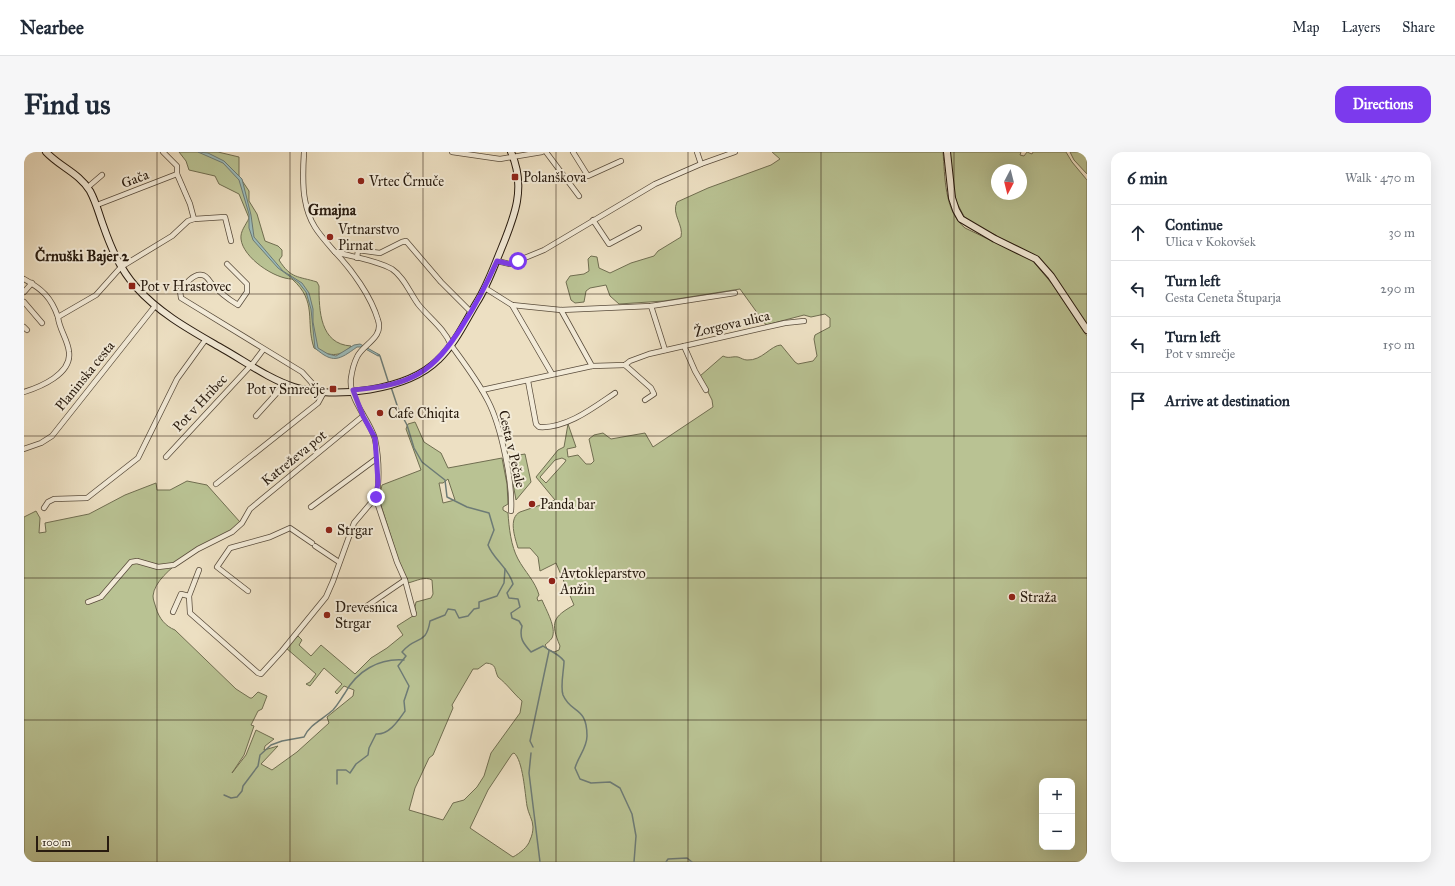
<!DOCTYPE html>
<meta charset="utf-8">
<style>
:root{--surface:#fff;--page:#f6f6f7;--text:#1f2937;--muted:#747a83;--line:#e0e1e3;--accent:#7c3aed}
body{margin:0;font-family:"IM FELL Great Primer",serif;background:var(--page);color:var(--text)}
.controls{position:absolute;right:12px;bottom:12px;display:grid;overflow:hidden;border-radius:8px;box-shadow:0 4px 16px #0002}
.controls button{width:36px;height:36px;display:grid;place-items:center;padding:0;border:0;border-bottom:1px solid var(--line);background:var(--surface);color:var(--text);font:20px sans-serif}
.compass{position:absolute;left:967px;top:12px;width:36px;height:36px;border-radius:50%;background:var(--surface);box-shadow:0 4px 16px #0002;rotate:187deg}
.scale{position:absolute;left:12px;bottom:10px;width:73px;box-sizing:border-box;padding-left:4px;border:2px solid #281b0f;border-top:0;font-size:11px;line-height:14px;white-space:nowrap;color:#281b0f;-webkit-text-stroke:3px #f3ebd8;paint-order:stroke}
.stop{position:absolute;width:12px;height:12px;margin:-9px;border:3px solid #7c3aed;border-radius:50%;background:#fff}
.stop.end{background:#7c3aed;border-color:#fff;box-shadow:0 1px 4px #0008}
.list{margin:0;padding:0;list-style:none}
h2{display:flex;justify-content:space-between;align-items:center;height:52px;margin:0;padding:0 16px;font-size:17px}
h2 small{font-size:13px;font-weight:400;color:var(--muted)}
.list li{display:grid;grid-template-columns:26px 1fr auto;gap:12px;align-items:center;box-sizing:border-box;height:56px;padding:0 16px;border-top:1px solid var(--line)}
.list b{display:block;font-size:15px;white-space:nowrap}
.list p{margin:0;font-size:13px;white-space:nowrap;color:var(--muted)}
.list em{font-size:13px;font-style:normal;color:var(--muted)}
.icon{flex:none;width:22px;height:22px;fill:none;stroke:currentColor;stroke-width:2;stroke-linecap:round;stroke-linejoin:round}
.map{position:relative;flex:none;width:1063px;height:710px;overflow:hidden;border-radius:12px}
header{display:flex;align-items:center;gap:24px;box-sizing:border-box;height:56px;padding:0 20px;background:var(--surface);border-bottom:1px solid var(--line)}
header strong{font-size:19px}
nav{display:flex;gap:22px;margin-inline-start:auto;font-size:14px}
.intro{display:flex;align-items:center;justify-content:space-between;box-sizing:border-box;height:96px;padding:0 24px}
h1{margin:0;font-size:28px}
.button{padding:10px 18px;border-radius:12px;background:var(--accent);color:#fff;font-size:14px;font-weight:700}
main{display:flex;gap:24px;padding:0 24px}
aside{flex:1;background:var(--surface);border-radius:12px;box-shadow:0 4px 16px #0002}
.map>svg:first-child{display:block}
.green{fill:#b9c293;stroke:#706e51;fill-rule:evenodd}
.water{fill:#9bbbbb;stroke:#6d7b76}
.lines{fill:none;stroke-linecap:round;stroke-linejoin:round}
.stream{stroke:#6d7b76;stroke-width:1.5}
.street-casing{stroke:#594c3c;stroke-width:6}
.secondary-casing{stroke:#281b0f;stroke-width:8}
.street{stroke:#f3ebd8;stroke-width:4.5}
.secondary{stroke:#f3ebd8;stroke-width:6}
.route{stroke:#7c3aed;stroke-width:5}
.grid{fill:none;stroke:#281b0f;stroke-width:1;stroke-opacity:0.55}
.poi-dot{fill:#8f2418;stroke:#f3ebd8;stroke-width:1.5}
.labels{text-anchor:middle;dominant-baseline:central;stroke-width:4;stroke-linejoin:round;paint-order:stroke}
.poi-label{font-size:14px;fill:#281b0f;stroke:#f3ebd8;text-anchor:start}
.street-label{font-size:14px;fill:#281b0f;stroke:#f3ebd8}
.neighbourhood-label{font-size:15px;font-weight:bold;fill:#281b0f;stroke:#f3ebd8}
</style>
<header>
<strong>Nearbee</strong>
<nav><a>Map</a><a>Layers</a><a>Share</a></nav>
</header>
<div class="intro"><h1>Find us</h1><a class="button">Directions</a></div>
<main>
<div class="map">
<svg width="1063" height="710" viewBox="0 0 1063 710">
<rect width="100%" height="100%" fill="#ede0c3"/>
<filter id="stains"><feTurbulence type="fractalNoise" baseFrequency=".005" numOctaves="4"/><feColorMatrix values="0 0 0 0 .2 0 0 0 0 .09 0 0 0 0 .02 0 0 0 .5 -.17"/></filter>
<radialGradient id="worn" r=".72"><stop offset=".6" stop-color="#630" stop-opacity="0"/><stop offset="1" stop-color="#630" stop-opacity=".3"/></radialGradient>
<g class="green">
<path d="M 155,0 L 194,0 L 215,5 L 215,24 L 225,39 L 225,49 L 233,62 L 241,89 L 254,94 L 258,98 L 258,104 L 255,108 C 267,127 274,124 293,130 L 295,134 C 295,159 296,192 327,194 C 316,206 304,204 290,196 C 281,169 294,150 268,127 C 251,127 219,106 217,87 C 216,79 222,73 225,66 L 215,42 L 195,32 L 191,24 L 165,18 L 162,9 Z"/>
<path d="M 748,0 L 919,0 C 921,24 920,59 941,76 L 1008,108 L 1029,133 L 1063,184 L 1063,710 L 0,710 L 0,365 L 12,359 L 16,366 L 15,381 L 22,380 L 21,371 L 65,362 L 101,343 L 132,331 L 133,338 L 146,338 L 163,329 L 183,333 L 216,370 L 212,375 C 191,388 131,417 129,444 C 129,448 131,452 132,456 C 135,466 141,474 151,478 L 212,537 L 226,546 L 228,546 L 234,540 L 243,544 L 238,557 L 234,559 L 227,573 L 230,574 L 220,603 L 208,621 L 222,603 L 232,578 L 250,587 L 241,594 L 240,598 L 254,594 L 237,612 L 248,618 L 273,600 L 305,571 L 303,565 L 329,544 L 330,538 L 320,534 L 313,542 L 311,540 L 318,532 L 300,516 L 286,534 L 282,532 L 286,530 L 292,522 L 262,496 L 274,484 L 278,488 L 275,493 L 287,504 L 297,493 L 331,522 L 347,506 L 363,496 L 379,483 L 373,474 L 392,462 L 391,455 L 392,450 L 407,446 L 409,442 L 408,428 C 401,424 392,429 384,431 L 375,410 L 355,347 L 358,333 L 397,318 L 382,277 L 384,272 L 391,270 L 392,272 L 400,290 L 417,301 L 424,316 L 478,306 L 483,332 L 484,352 L 479,355 L 479,358 L 484,361 C 485,376 487,394 494,407 C 501,420 511,429 515,443 L 513,446 L 514,449 L 518,448 C 522,458 533,476 528,486 C 526,489 523,491 521,493 L 524,498 L 530,500 L 535,498 L 536,494 C 526,470 529,465 550,453 L 532,411 L 516,419 L 514,405 L 506,396 L 494,396 C 491,386 484,366 496,360 L 531,348 L 512,325 L 534,298 L 540,295 L 544,272 L 552,295 L 543,297 L 544,305 L 554,303 L 562,312 L 567,312 L 570,309 L 565,287 L 570,283 L 579,281 L 587,287 L 621,281 L 629,295 L 689,255 L 688,248 L 676,224 L 699,204 C 705,207 708,204 714,205 C 717,206 720,208 723,208 C 738,209 747,193 757,193 L 771,210 L 774,212 L 789,209 L 793,204 L 790,187 L 791,183 L 806,175 L 806,166 L 801,162 L 787,165 L 780,163 L 742,173 L 716,137 L 640,149 L 595,152 L 586,144 L 582,133 L 566,136 L 562,139 L 560,150 L 551,151 L 547,148 L 542,130 L 546,124 L 560,122 L 565,119 L 564,107 L 567,104 L 573,105 L 575,116 L 586,121 L 607,111 L 630,104 L 634,99 L 657,85 C 660,73 647,62 653,50 L 684,36 L 747,13 L 756,7 ZM 538,306 L 542,308 L 541,310 L 522,331 L 516,325 L 531,308 ZM 424,327 L 431,348 L 419,351 L 415,331 L 419,331 ZM 462,511 C 473,512 470,517 474,525 C 484,533 489,541 498,549 L 496,561 L 467,601 L 460,624 L 453,635 L 440,648 L 429,651 L 419,668 L 385,658 L 391,636 L 405,606 L 409,603 L 429,556 L 428,553 L 449,517 L 454,517 ZM 490,601 C 499,608 501,642 503,654 C 504,661 509,668 509,675 C 509,679 508,684 506,688 C 504,695 496,701 489,705 L 446,676 L 464,638 L 488,602 ZM 1018,629 L 1048,629 L 1048,695 L 1018,695 Z"/>
<path d="M 926,0 L 997,0 L 996,3 L 1000,4 L 1003,0 L 1008,2 L 1009,0 L 1042,0 L 1048,10 L 1063,28 L 1063,174 L 1008,102 L 942,68 L 933,51 L 930,41 ZM 973,18 L 997,18 L 997,42 L 973,42 Z"/>
<polygon points="1046,0 1063,0 1063,22 1050,8"/>
<polygon points="501,302 507,330 492,348 485,309 495,307 495,303"/>
</g>
<path class="water" d="M 174,0 L 184,1 L 200,9 L 218,27 L 227,63 L 230,85 L 259,119 L 278,131 L 285,141 L 289,157 L 289,170 L 294,196 L 304,202 L 312,204 L 330,193 L 336,192 L 356,203 L 354,204 L 338,195 L 333,195 C 315,208 309,212 291,196 L 287,157 L 282,140 L 275,131 L 254,116 L 229,88 L 225,76 L 225,62 L 215,28 L 199,11 Z"/>
<g class="lines">
<g class="stream">
<polyline points="354,203 356,204 365,232"/>
<path d="M 367,235 L 374,256 L 383,273 L 390,296 L 398,310 L 421,328 L 423,345 L 443,355 L 465,361 L 470,378 L 464,393 C 469,407 485,416 489,432 L 483,441 L 485,446 L 494,447 L 496,455 L 487,461 L 488,466 L 495,469 L 498,474 C 495,486 499,491 507,500 L 519,494 C 527,500 534,501 540,509 C 540,518 536,534 539,543 C 547,562 563,554 563,584 C 563,596 554,605 551,616 L 556,627 L 567,631 L 586,630 L 596,636 L 608,662 L 612,684 L 610,710"/>
<polyline points="509,595 506,589 525,499"/>
<polyline points="507,601 505,621 516,710"/>
<path d="M 313,632 L 313,618 L 322,618 L 326,621 L 332,612 L 344,603 L 345,596 L 352,582 C 365,583 374,569 381,559 L 380,549 L 385,534 L 374,514 L 382,504 L 378,500 C 392,483 402,494 406,469 L 421,463 L 424,457 L 431,458 L 435,466 L 444,464 L 450,457 L 455,456 L 455,450 L 473,444 L 480,431 L 481,417"/>
<path d="M 200,643 L 207,646 L 213,645 L 218,639 L 219,634 L 234,614 L 236,603 L 247,593 L 258,589 L 280,585 C 285,573 299,567 309,558 C 315,551 316,548 321,541 C 333,519 355,506 380,508"/>
<polyline points="642,710 644,707 663,706 668,710"/>
</g>
<defs>
<g id="street">
<path d="M 280,0 C 279,16 278,33 281,48 C 285,72 296,83 311,100 C 328,118 347,144 354,168 C 360,186 339,192 333,205 C 330,211 328,219 327,226 C 324,247 346,268 351,287 C 354,301 355,319 354,333 C 354,339 352,344 353,350 L 373,410 L 381,428 L 390,462"/>
<polyline points="428,0 476,7 518,0"/>
<polyline points="522,0 555,44"/>
<polyline points="549,0 564,24 597,9"/>
<polyline points="677,12 711,0"/>
<polyline points="153,22 166,52 170,67"/>
<polyline points="64,35 78,23"/>
<polyline points="73,53 153,22 153,14 139,0"/>
<polyline points="569,68 585,92 615,76"/>
<path d="M 311,100 C 329,105 352,108 368,117 C 380,125 386,141 394,152 C 405,166 420,176 427,193 C 440,211 454,229 464,249 C 477,274 489,331 487,359"/>
<polyline points="333,106 334,98 356,101 378,90 382,89 417,130 447,160"/>
<polyline points="473,109 486,112 520,98 631,32 677,12 673,0"/>
<path d="M 203,112 L 223,132 L 223,140 L 214,153 C 204,147 195,140 187,131 C 185,128 182,123 178,123 C 170,121 160,133 156,139 L 157,146 L 278,220 L 288,231 L 291,240"/>
<path d="M 0,127 C 18,137 27,145 34,165"/>
<polyline points="461,136 488,153 537,158 627,154 711,141"/>
<polyline points="0,140 8,131"/>
<polyline points="0,150 18,171"/>
<polyline points="488,153 528,222"/>
<polyline points="627,154 641,198"/>
<polyline points="537,158 568,214"/>
<polyline points="0,175 3,178"/>
<polyline points="660,194 671,219 682,238"/>
<polyline points="601,213 627,236 630,242 621,248"/>
<path d="M 504,229 L 512,272 L 515,275 C 542,277 569,256 591,241"/>
<polyline points="458,238 568,214 601,213 606,209 625,202 761,171 780,169"/>
<path d="M 0,240 C 16,235 48,222 45,200 C 44,188 35,177 34,165 L 72,143 L 97,115 L 148,84 L 164,69 L 170,67 L 201,65 L 207,89"/>
<polyline points="232,264 261,232"/>
<polyline points="0,297 17,291 28,284 131,154"/>
<polyline points="142,305 230,210 239,198"/>
<polyline points="192,332 294,251 300,240"/>
<polyline points="287,355 352,307"/>
<polyline points="20,356 24,350 30,347 63,346 114,306 153,227 182,187"/>
<polyline points="291,394 315,410"/>
<polyline points="175,418 165,444 166,461 234,521 237,522 258,499 302,445 309,429 330,371 352,345"/>
<polyline points="224,439 193,415 206,396 246,385 266,376 288,391"/>
<polyline points="64,450 77,445 107,410 113,409 134,415 150,413 174,397 208,380 218,371 226,357 339,264"/>
<polyline points="340,456 381,428"/>
<polyline points="149,460 157,442 165,444"/>
</g>
<g id="secondary">
<path d="M 22,0 C 36,15 55,21 66,39 C 72,50 75,62 79,73 C 87,96 96,117 112,135 C 136,162 168,179 199,197 C 222,210 245,227 270,235 C 310,248 384,238 414,208 C 431,192 441,170 453,150 C 463,134 469,117 476,100 C 490,66 503,36 487,0"/>
<polyline points="923,0 928,46 932,58 937,67 971,87 1012,107 1027,124 1063,178"/>
</g>
</defs>
<use href="#street" class="street-casing"/>
<use href="#secondary" class="secondary-casing"/>
<use href="#street" class="street"/>
<use href="#secondary" class="secondary"/>
</g>
<g class="lines">
<path class="route" d="M 352,345 L 354,330 L 351,286 L 339,264 L 329,238 C 387,233 409,222 440,171 C 453,151 463,131 473,109 L 486,112 L 494,109"/>
</g>
<path class="grid" d="M 133,0 L 133,710M 266,0 L 266,710M 399,0 L 399,710M 532,0 L 532,710M 664,0 L 664,710M 797,0 L 797,710M 930,0 L 930,710M 0,142 L 1063,142M 0,284 L 1063,284M 0,426 L 1063,426M 0,568 L 1063,568"/>
<g class="poi-dot">
<rect x="487" y="21" width="8" height="8" rx="2"/>
<circle cx="337" cy="29" r="4"/>
<circle cx="306" cy="85" r="4"/>
<rect x="104" y="130" width="8" height="8" rx="2"/>
<rect x="305" y="233" width="8" height="8" rx="2"/>
<circle cx="356" cy="261" r="4"/>
<circle cx="508" cy="352" r="4"/>
<circle cx="305" cy="378" r="4"/>
<circle cx="528" cy="429" r="4"/>
<circle cx="988" cy="445" r="4"/>
<circle cx="303" cy="463" r="4"/>
</g>
<g class="labels">
<g class="poi-label">
<text x="499" y="25">Polanškova</text>
<text x="345" y="29">Vrtec Črnuče</text>
<text x="314" y="77">Vrtnarstvo<tspan x="314" dy="16">Pirnat</tspan></text>
<text x="116" y="134">Pot v Hrastovec</text>
<text x="301" y="237" text-anchor="end">Pot v Smrečje</text>
<text x="364" y="261">Cafe Chiqita</text>
<text x="516" y="352">Panda bar</text>
<text x="313" y="378">Strgar</text>
<text x="536" y="421">Avtokleparstvo<tspan x="536" dy="16">Anžin</tspan></text>
<text x="996" y="445">Straža</text>
<text x="311" y="455">Drevesnica<tspan x="311" dy="16">Strgar</tspan></text>
</g>
<g class="street-label">
<text transform="translate(111 27) rotate(-21)">Gača</text>
<text transform="translate(708 172) rotate(-13)">Žorgova ulica</text>
<text transform="translate(61 224) rotate(-51)">Planinska cesta</text>
<text transform="translate(176 251) rotate(-47)">Pot v Hribec</text>
<text transform="translate(488 297) rotate(77)">Cesta v Pečale</text>
<text transform="translate(270 306) rotate(-39)">Katreževa pot</text>
</g>
<g class="neighbourhood-label">
<text x="308" y="58">Gmajna</text>
<text x="58" y="104">Črnuški Bajer 2</text>
</g>
</g>
<rect width="100%" height="100%" filter="url(#stains)"/>
<rect width="100%" height="100%" fill="url(#worn)"/>
</svg>
<div class="controls">
<button>+</button>
<button>−</button>
</div>
<svg class="compass" viewBox="-18 -18 36 36"><path d="M0-13l5 13h-10z" fill="#e53935"/><path d="M0 13l5-13h-10z" fill="#747a83"/></svg>
<div class="scale">100 m</div>
<div class="stop" style="left:494px;top:109px"></div>
<div class="stop end" style="left:352px;top:345px"></div>
</div>
<aside>
<h2>6 min<small>Walk · 470 m</small></h2>
<ul class="list">
<li><svg class="icon" aria-label="ahead" viewBox="0 0 24 24"><path d="M12 20V5M6 11l6-6 6 6"/></svg><div><b>Continue</b><p>Ulica v Kokovšek</p></div><em>30 m</em></li>
<li><svg class="icon" aria-label="left" viewBox="0 0 24 24"><path d="M17 20v-9H6M10 6l-5 5 5 5"/></svg><div><b>Turn left</b><p>Cesta Ceneta Štuparja</p></div><em>290 m</em></li>
<li><svg class="icon" aria-label="left" viewBox="0 0 24 24"><path d="M17 20v-9H6M10 6l-5 5 5 5"/></svg><div><b>Turn left</b><p>Pot v smrečje</p></div><em>150 m</em></li>
<li><svg class="icon" aria-label="arrive" viewBox="0 0 24 24"><path d="M6 21V4h12l-3 4 3 4H6"/></svg><div><b>Arrive at destination</b></div></li>
</ul>
</aside>
</main>
